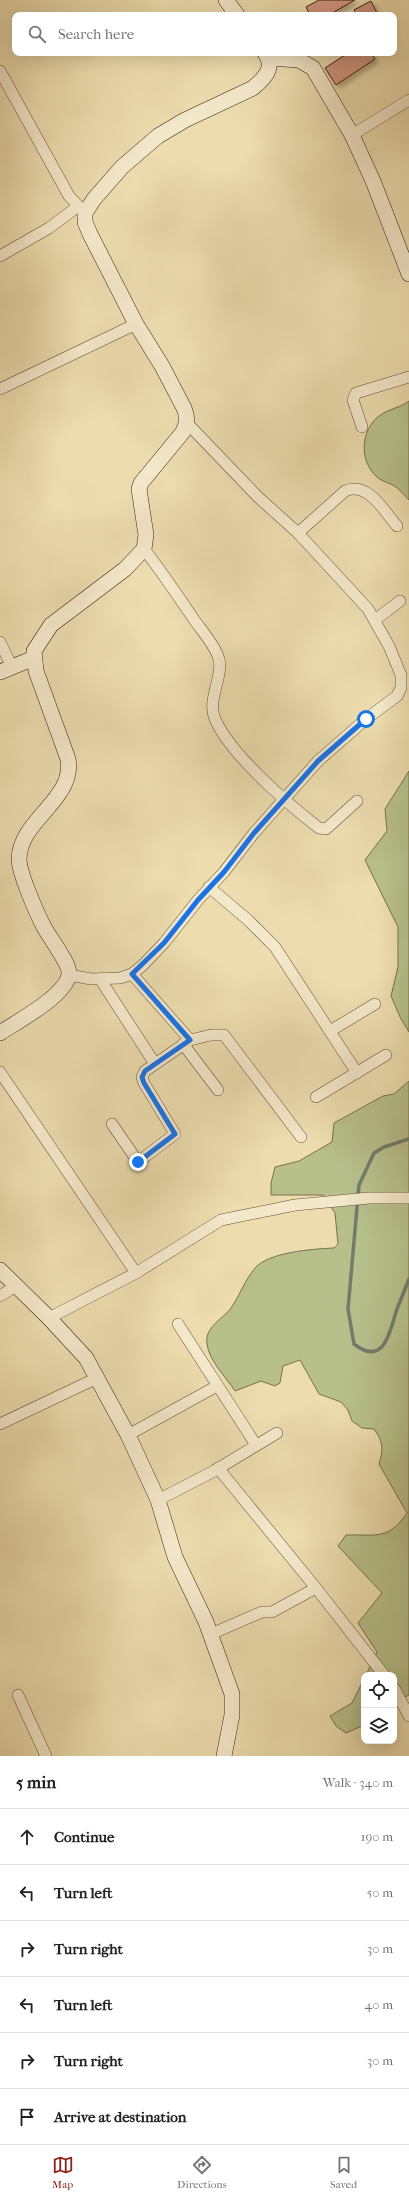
<!DOCTYPE html>
<meta charset="utf-8">
<style>
:root{--surface:#fff;--page:#f6f6f6;--text:#202124;--muted:#757577;--line:#e0e0e0;--accent:#8f2418}
body{margin:0;font-family:"IM FELL French Canon",serif;background:var(--page);color:var(--text)}
.controls{position:absolute;right:12px;bottom:12px;display:grid;overflow:hidden;border-radius:8px;box-shadow:0 4px 16px #0002}
.controls button{width:36px;height:36px;display:grid;place-items:center;padding:0;border:0;border-bottom:1px solid var(--line);background:var(--surface);color:var(--text);font:20px sans-serif}
.stop{position:absolute;width:12px;height:12px;margin:-9px;border:3px solid #1a73e8;border-radius:50%;background:#fff}
.stop.end{background:#1a73e8;border-color:#fff;box-shadow:0 1px 4px #0008}
.list{margin:0;padding:0;list-style:none}
h2{display:flex;justify-content:space-between;align-items:center;height:52px;margin:0;padding:0 16px;font-size:17px}
h2 small{font-size:13px;font-weight:400;color:var(--muted)}
.list li{display:grid;grid-template-columns:26px 1fr auto;gap:12px;align-items:center;box-sizing:border-box;height:56px;padding:0 16px;border-top:1px solid var(--line)}
.list b{display:block;font-size:15px;white-space:nowrap}
.list em{font-size:13px;font-style:normal;color:var(--muted)}
.icon{flex:none;width:22px;height:22px;fill:none;stroke:currentColor;stroke-width:2;stroke-linecap:round;stroke-linejoin:round}
.map{position:relative;flex:none;width:409px;height:1756px;overflow:hidden}
.search{position:absolute;background:var(--surface);box-shadow:0 4px 16px #0002;left:12px;right:12px;top:12px;height:44px;display:flex;align-items:center;gap:10px;box-sizing:border-box;padding:0 14px;border-radius:8px;color:var(--muted);font-size:15px}
.sheet{height:388px;background:var(--surface)}
nav{display:flex;justify-content:space-around;align-items:center;box-sizing:border-box;height:56px;border-top:1px solid var(--line);background:var(--surface);font-size:11px;color:var(--muted)}
nav a{display:grid;justify-items:center;gap:2px}
nav .on{color:var(--accent)}
.map>svg:first-child{display:block}
.green{fill:#b7c08b;stroke:#78704c}
.lines{fill:none;stroke-linecap:round;stroke-linejoin:round}
.stream{stroke:#727d6c;stroke-width:3.5}
.building{fill:#d29582;stroke:#38210d;filter:url(#shadow)}
.street-casing{stroke:#655035;stroke-width:12}
.secondary-casing{stroke:#38210d;stroke-width:16}
.street{stroke:#f3e8ca;stroke-width:11}
.secondary{stroke:#f3e8ca;stroke-width:15}
.route{stroke:#1a73e8;stroke-width:5}
</style>
<div class="map">
<svg width="409" height="1756" viewBox="0 0 409 1756">
<defs>
<filter id="shadow"><feDropShadow dx="3.5" dy="3.5" stdDeviation="2" flood-color="#0004"/></filter>
</defs>
<rect width="100%" height="100%" fill="#ecdcae"/>
<filter id="stains"><feTurbulence type="fractalNoise" baseFrequency=".005" numOctaves="4"/><feColorMatrix values="0 0 0 0 .2 0 0 0 0 .09 0 0 0 0 .02 0 0 0 .5 -.17"/></filter>
<radialGradient id="worn" r=".72"><stop offset=".6" stop-color="#630" stop-opacity="0"/><stop offset="1" stop-color="#630" stop-opacity=".3"/></radialGradient>
<g class="green">
<path d="M 409,401 L 409,500 C 405,496 401,491 396,487 C 389,482 381,482 375,475 C 359,459 361,430 379,416 C 388,409 400,408 409,401 Z"/>
<polygon points="409,771 409,1032 400,1017 391,996 398,967 398,927 365,860 387,831 385,809"/>
<path d="M 409,1081 L 409,1695 L 394,1703 L 394,1675 L 366,1675 L 377,1652 L 358,1623 L 382,1593 L 338,1546 L 346,1535 C 376,1534 388,1541 407,1513 L 379,1464 C 384,1449 383,1441 374,1429 L 362,1428 L 352,1421 L 348,1410 L 341,1402 L 319,1394 L 300,1360 L 283,1366 L 280,1383 L 275,1386 L 261,1381 L 235,1391 C 226,1377 209,1361 207,1344 C 204,1327 224,1318 231,1308 C 240,1295 245,1280 255,1268 C 269,1252 313,1249 334,1248 L 338,1244 L 335,1213 L 323,1195 L 271,1195 L 271,1183 L 275,1167 L 299,1161 L 332,1142 L 334,1123 L 383,1096 L 394,1094 Z"/>
<polygon points="364,1679 364,1725 346,1733 336,1726 330,1716 352,1703"/>
</g>
<g class="lines">
<path class="stream" d="M 409,1139 L 384,1147 L 374,1153 L 359,1185 L 348,1309 L 354,1344 C 385,1368 390,1330 397,1309 C 401,1299 405,1289 409,1279"/>
</g>
<g class="building">
<polygon points="319,0 355,0 329,15 310,15 306,7"/>
<polygon points="371,1 378,15 357,15 354,10"/>
<polygon points="348,53 371,53 375,59 336,85 325,68"/>
</g>
<g class="lines">
<defs>
<g id="street">
<polyline points="0,71 69,196 85,213"/>
<polyline points="352,135 409,100"/>
<polyline points="0,256 49,228 77,207"/>
<polyline points="0,389 136,324"/>
<polyline points="362,427 353,400 356,393 409,377"/>
<path d="M 298,533 L 345,491 C 368,481 384,511 397,526"/>
<path d="M 144,549 C 162,572 178,596 195,621 C 203,632 213,643 218,656 C 225,673 208,697 214,716 C 226,751 289,805 319,828 L 326,829 L 357,801"/>
<polyline points="375,620 400,601"/>
<polyline points="0,642 12,667"/>
<polyline points="209,887 248,920 275,947 357,1073"/>
<polyline points="132,974 190,1040 211,1035 224,1035 301,1137"/>
<polyline points="69,975 91,979 120,978 132,974 143,965 164,943 198,900 224,872 254,833 318,761 366,719 397,696 401,688 401,675 389,646 368,609 298,533 258,497 187,423"/>
<polyline points="100,979 155,1064"/>
<polyline points="330,1031 375,1004"/>
<polyline points="183,1044 218,1090"/>
<polyline points="0,1072 136,1273 221,1220 295,1205 369,1198 409,1198"/>
<polyline points="316,1097 386,1055"/>
<polyline points="112,1124 138,1162 175,1134 144,1083 142,1077 145,1071 190,1040"/>
<polyline points="0,1296 16,1286"/>
<polyline points="49,1318 136,1273"/>
<polyline points="178,1324 256,1445"/>
<polyline points="0,1424 97,1378"/>
<polyline points="128,1435 217,1386"/>
<polyline points="218,1468 316,1588 384,1675"/>
<polyline points="158,1500 214,1471 277,1433"/>
<polyline points="211,1634 262,1612 272,1612 316,1588"/>
<polyline points="394,1688 409,1716"/>
<polyline points="18,1695 46,1756"/>
</g>
<g id="secondary">
<polyline points="226,0 237,15"/>
<polyline points="269,58 299,60 313,68 352,135 373,181 409,274"/>
<polyline points="0,672 34,658"/>
<path d="M 0,1033 C 18,1021 64,997 69,975 C 71,965 49,937 44,927 C 37,914 19,873 19,859 C 20,819 75,800 68,759 L 36,671 L 34,651 L 51,625 L 125,569 L 144,549 L 146,535 L 139,489 L 141,483 L 183,432 C 187,423 188,418 184,408 L 162,366 L 136,324 L 90,234 L 85,222 L 85,213 L 94,199 L 122,167 L 158,136 L 185,120 L 253,88 C 264,79 276,67 265,53"/>
<polyline points="0,1270 49,1318 86,1358 128,1435 158,1500 175,1557 206,1622 232,1694 232,1715 224,1756"/>
</g>
</defs>
<use href="#street" class="street-casing"/>
<use href="#secondary" class="secondary-casing"/>
<use href="#street" class="street"/>
<use href="#secondary" class="secondary"/>
</g>
<g class="lines">
<polyline class="route" points="138,1162 175,1134 144,1083 142,1077 145,1071 190,1040 132,974 164,943 198,900 224,872 254,833 318,761 366,719"/>
</g>
<rect width="100%" height="100%" filter="url(#stains)"/>
<rect width="100%" height="100%" fill="url(#worn)"/>
</svg>
<div class="controls">
<button><svg class="icon" aria-label="locate" viewBox="0 0 24 24"><circle cx="12" cy="12" r="6"/><path d="M12 2v4M12 18v4M2 12h4M18 12h4"/></svg></button>
<button><svg class="icon" aria-label="layers" viewBox="0 0 24 24"><path d="M12 4l9 5-9 5-9-5zM3 14l9 5 9-5"/></svg></button>
</div>
<div class="stop" style="left:366px;top:719px"></div>
<div class="stop end" style="left:138px;top:1162px"></div>
<div class="search"><svg class="icon" aria-label="search" viewBox="0 0 24 24"><circle cx="10" cy="10" r="6"/><path d="M15 15l6 6"/></svg>Search here</div>
</div>
<section class="sheet">
<h2>5 min<small>Walk · 340 m</small></h2>
<ul class="list">
<li><svg class="icon" aria-label="ahead" viewBox="0 0 24 24"><path d="M12 20V5M6 11l6-6 6 6"/></svg><div><b>Continue</b></div><em>190 m</em></li>
<li><svg class="icon" aria-label="left" viewBox="0 0 24 24"><path d="M17 20v-9H6M10 6l-5 5 5 5"/></svg><div><b>Turn left</b></div><em>50 m</em></li>
<li><svg class="icon" aria-label="right" viewBox="0 0 24 24"><path d="M7 20v-9h11M14 6l5 5-5 5"/></svg><div><b>Turn right</b></div><em>30 m</em></li>
<li><svg class="icon" aria-label="left" viewBox="0 0 24 24"><path d="M17 20v-9H6M10 6l-5 5 5 5"/></svg><div><b>Turn left</b></div><em>40 m</em></li>
<li><svg class="icon" aria-label="right" viewBox="0 0 24 24"><path d="M7 20v-9h11M14 6l5 5-5 5"/></svg><div><b>Turn right</b></div><em>30 m</em></li>
<li><svg class="icon" aria-label="arrive" viewBox="0 0 24 24"><path d="M6 21V4h12l-3 4 3 4H6"/></svg><div><b>Arrive at destination</b></div></li>
</ul>
</section>
<nav>
<a class="on"><svg class="icon" aria-label="map" viewBox="0 0 24 24"><path d="M3 6l6-2 6 2 6-2v14l-6 2-6-2-6 2zM9 4v14M15 6v14"/></svg>Map</a>
<a><svg class="icon" aria-label="directions" viewBox="0 0 24 24"><path d="M12 3l9 9-9 9-9-9zM9 14v-3h6M13 9l2 2-2 2"/></svg>Directions</a>
<a><svg class="icon" aria-label="saved" viewBox="0 0 24 24"><path d="M7 4h10v16l-5-4-5 4z"/></svg>Saved</a>
</nav>
